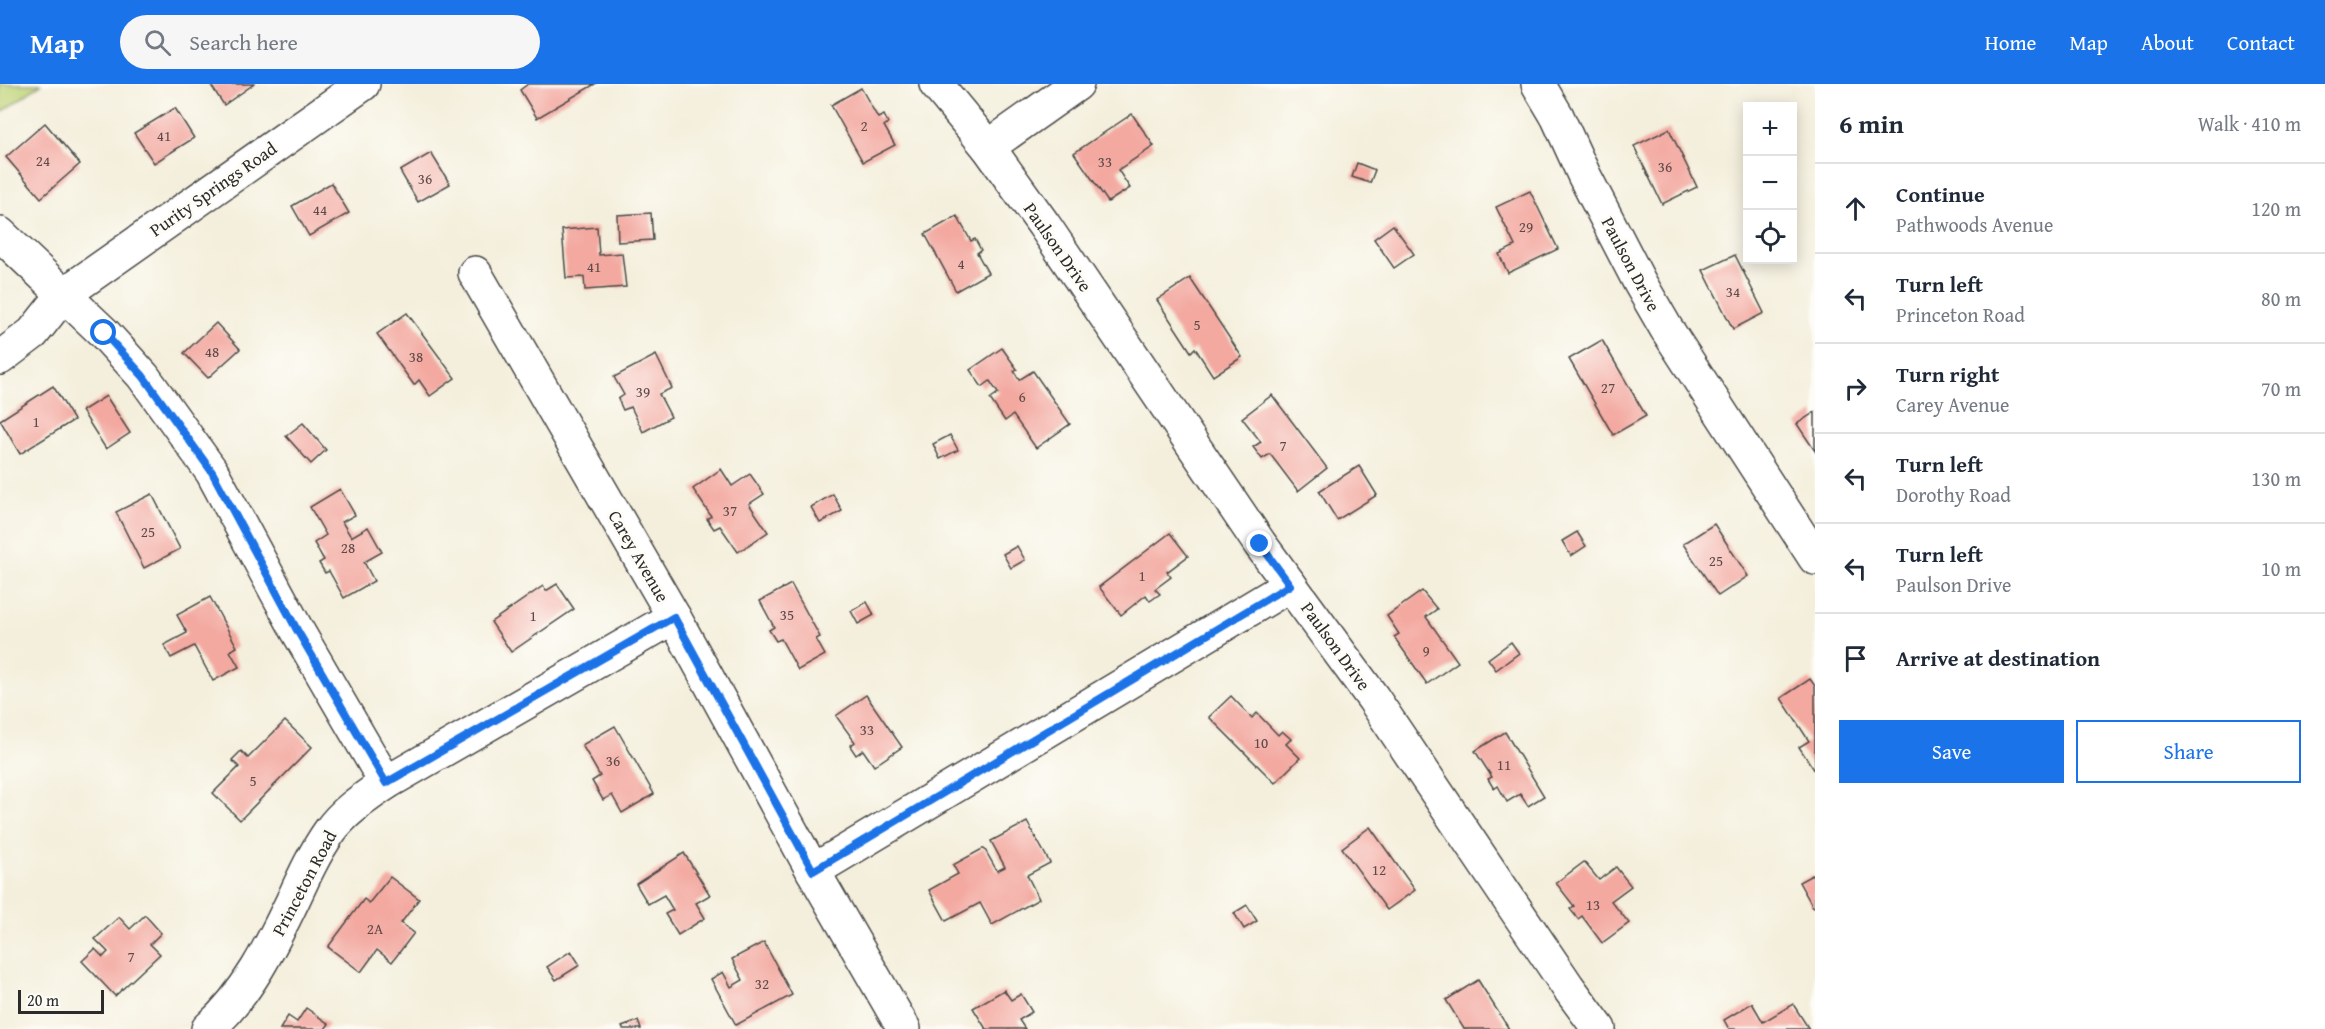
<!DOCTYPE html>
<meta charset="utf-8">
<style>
:root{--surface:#fff;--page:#f6f6f7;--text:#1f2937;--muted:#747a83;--line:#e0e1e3;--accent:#1a73e8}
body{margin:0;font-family:"Gentium Book Plus",serif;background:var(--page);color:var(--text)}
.controls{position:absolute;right:18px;top:18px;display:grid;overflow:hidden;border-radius:0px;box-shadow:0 3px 15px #0003}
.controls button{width:54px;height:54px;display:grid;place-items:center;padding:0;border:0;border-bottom:2px solid var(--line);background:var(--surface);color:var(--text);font:30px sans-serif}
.scale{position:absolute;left:18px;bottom:15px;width:86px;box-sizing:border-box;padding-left:6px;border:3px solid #2b2b2b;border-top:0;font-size:16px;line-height:21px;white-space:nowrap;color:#2b2b2b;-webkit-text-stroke:4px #fdfcf7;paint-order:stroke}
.stop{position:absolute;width:18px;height:18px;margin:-14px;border:4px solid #1a73e8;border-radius:50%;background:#fff}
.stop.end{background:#1a73e8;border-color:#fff;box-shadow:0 2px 6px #0008}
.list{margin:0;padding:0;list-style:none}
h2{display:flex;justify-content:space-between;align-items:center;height:78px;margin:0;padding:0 24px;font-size:26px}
h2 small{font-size:20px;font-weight:400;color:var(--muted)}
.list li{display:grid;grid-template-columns:39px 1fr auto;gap:18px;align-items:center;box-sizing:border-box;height:90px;padding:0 24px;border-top:2px solid var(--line)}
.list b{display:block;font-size:22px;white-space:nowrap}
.list p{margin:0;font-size:20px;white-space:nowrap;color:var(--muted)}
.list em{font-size:20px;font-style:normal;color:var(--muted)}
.actions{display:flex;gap:12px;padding:18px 24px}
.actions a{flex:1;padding:14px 0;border:2px solid var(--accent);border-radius:0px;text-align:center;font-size:21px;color:var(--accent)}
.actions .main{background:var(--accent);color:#fff}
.icon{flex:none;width:33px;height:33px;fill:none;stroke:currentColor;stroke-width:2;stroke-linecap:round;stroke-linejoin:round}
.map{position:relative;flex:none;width:1815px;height:945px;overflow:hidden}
header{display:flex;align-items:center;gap:36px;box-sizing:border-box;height:84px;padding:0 30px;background:var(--accent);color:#fff}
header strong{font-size:28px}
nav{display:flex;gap:33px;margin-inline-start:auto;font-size:21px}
.search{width:420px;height:54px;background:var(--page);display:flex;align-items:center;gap:15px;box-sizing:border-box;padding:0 21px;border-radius:33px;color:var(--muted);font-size:22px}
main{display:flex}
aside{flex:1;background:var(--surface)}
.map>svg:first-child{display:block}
.green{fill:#bfd377;stroke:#757f51;stroke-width:1.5}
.building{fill:#f3a9a0}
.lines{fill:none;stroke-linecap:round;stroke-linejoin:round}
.minor-casing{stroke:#494846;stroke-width:36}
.minor{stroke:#fff;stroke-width:33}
.route{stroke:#1a73e8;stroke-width:8}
.labels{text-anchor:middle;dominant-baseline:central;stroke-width:6;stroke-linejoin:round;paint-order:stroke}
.number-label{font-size:15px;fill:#5d4a48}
.street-label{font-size:18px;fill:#2b2b2b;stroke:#fdfcf7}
</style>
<header>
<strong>Map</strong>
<div class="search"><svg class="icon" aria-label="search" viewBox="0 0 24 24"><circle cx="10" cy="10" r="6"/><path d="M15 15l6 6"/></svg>Search here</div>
<nav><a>Home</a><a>Map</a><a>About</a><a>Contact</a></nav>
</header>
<main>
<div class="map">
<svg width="1815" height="945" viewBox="0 0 1815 945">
<rect width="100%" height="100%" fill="#fdfcf7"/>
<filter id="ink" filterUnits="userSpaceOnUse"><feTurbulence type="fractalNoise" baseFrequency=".0167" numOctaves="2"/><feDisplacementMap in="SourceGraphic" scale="12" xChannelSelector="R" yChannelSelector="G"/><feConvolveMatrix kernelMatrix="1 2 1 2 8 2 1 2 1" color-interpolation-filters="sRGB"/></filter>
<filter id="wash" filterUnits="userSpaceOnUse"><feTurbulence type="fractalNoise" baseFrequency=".008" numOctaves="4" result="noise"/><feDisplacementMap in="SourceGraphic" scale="24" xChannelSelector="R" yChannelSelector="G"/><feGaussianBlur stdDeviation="1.35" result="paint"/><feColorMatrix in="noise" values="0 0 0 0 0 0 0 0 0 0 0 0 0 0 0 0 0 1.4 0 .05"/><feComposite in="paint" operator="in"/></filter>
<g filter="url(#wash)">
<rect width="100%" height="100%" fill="#f4efdc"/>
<polygon class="green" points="0,0 41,0 0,29"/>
<g id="blocks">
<g class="building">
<polygon points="210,0 254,0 224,21"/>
<polygon points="528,0 595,0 537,34 520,6"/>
<polygon points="861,4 878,34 884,31 888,39 884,42 895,61 863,78 831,21"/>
<polygon points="175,24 194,54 154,79 134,49"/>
<polygon points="1132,30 1154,62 1118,86 1130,104 1108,118 1074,69"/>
<polygon points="45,39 80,80 41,114 6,73"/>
<polygon points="1669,45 1697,103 1662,120 1634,62"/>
<polygon points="431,69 450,100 418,118 400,87"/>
<polygon points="1357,79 1375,86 1370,99 1352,93"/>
<polygon points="331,99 349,129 309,152 292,122"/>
<polygon points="1530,107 1558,165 1508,189 1499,170 1515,162 1496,123"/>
<polygon points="651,129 653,156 618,158 617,131"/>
<polygon points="957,132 971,157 975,155 981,166 977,169 988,189 956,207 925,150"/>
<polygon points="1393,141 1414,170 1394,184 1374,155"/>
<polygon points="597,143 599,171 622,169 626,203 585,206 584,193 566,194 562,146"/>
<polygon points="1735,171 1764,229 1733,245 1703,186"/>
<polygon points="1190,194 1242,273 1213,292 1195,264 1191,268 1157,216"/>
<polygon points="407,229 455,294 430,312 419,296 414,301 377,250"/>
<polygon points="216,239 240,265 208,294 184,269"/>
<polygon points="1602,256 1646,332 1613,351 1569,275"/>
<polygon points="1002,264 1017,285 1014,287 1019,296 1033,287 1070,340 1036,364 1013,331 1005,337 990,315 998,309 990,297 982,303 970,286"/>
<polygon points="656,271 672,304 659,310 671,333 643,348 631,323 623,326 618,315 624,311 614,293"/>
<polygon points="53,302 74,336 20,370 0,336"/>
<polygon points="1272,311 1327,384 1298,407 1270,370 1262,375 1253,363 1261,358 1242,334"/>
<polygon points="106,312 130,349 106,365 82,327"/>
<polygon points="1815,328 1815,367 1797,340"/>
<polygon points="303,339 326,366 311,380 286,352"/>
<polygon points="950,351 958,366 940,375 933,360"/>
<polygon points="1359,382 1377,411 1337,436 1319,407"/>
<polygon points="721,385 732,402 750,390 764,410 749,420 768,448 738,468 720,442 714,445 707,435 711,432 693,405"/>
<polygon points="340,405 355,431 342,438 351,453 368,443 382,468 364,478 374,497 344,514 329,487 325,489 319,479 324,476 314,459 326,451 310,423"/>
<polygon points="152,410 180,465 144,484 116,428"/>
<polygon points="833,410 842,427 820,439 811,423"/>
<polygon points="1714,440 1748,492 1718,512 1683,460"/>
<polygon points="1577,448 1586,462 1571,472 1562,457"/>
<polygon points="1170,449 1188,472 1167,488 1171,493 1155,505 1160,510 1150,517 1146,511 1121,531 1099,503"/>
<polygon points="1017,462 1025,476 1011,484 1003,470"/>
<polygon points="557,500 574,525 511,568 491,538 543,502 546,507"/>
<polygon points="791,500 820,553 816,555 825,571 798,586 781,555 776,557 769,546 774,543 760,517"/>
<polygon points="1422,507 1437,525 1426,533 1458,578 1427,600 1394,553 1399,550 1387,532"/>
<polygon points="210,513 237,563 230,567 239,583 213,597 194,562 171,574 164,561 187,549 177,531"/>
<polygon points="867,518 874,531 858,540 851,527"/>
<polygon points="1511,558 1519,569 1496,586 1488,575"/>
<polygon points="1810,595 1815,602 1815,687 1799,663 1809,657 1781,614"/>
<polygon points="866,611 902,663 874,682 863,666 856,671 850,662 855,658 836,632"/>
<polygon points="1231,612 1252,634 1257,629 1278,651 1282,647 1291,655 1286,660 1300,674 1275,699 1209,633"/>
<polygon points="285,637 312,663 240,736 213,709 239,683 232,676 241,667 248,674"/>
<polygon points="615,642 654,710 622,729 612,711 603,716 592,697 600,692 582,661"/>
<polygon points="1505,648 1544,712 1528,722 1520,710 1507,718 1498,702 1494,705 1488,695 1492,693 1475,667"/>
<polygon points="1027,738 1050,779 1027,791 1039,815 992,841 980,819 946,837 929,806 958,790 953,781 984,764 997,787 1005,783 991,757"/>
<polygon points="1370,743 1415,806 1387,826 1342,764"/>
<polygon points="684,769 710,811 696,819 705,834 678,851 665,830 673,826 664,811 648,820 636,800"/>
<polygon points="1584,778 1599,796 1616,783 1631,802 1611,817 1629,839 1602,859 1582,832 1578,835 1570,825 1574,822 1556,799"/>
<polygon points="1812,791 1815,796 1815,822 1813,823 1799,798"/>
<polygon points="390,793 419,815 401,839 414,849 392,878 377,866 361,888 328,863 364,815 369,819"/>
<polygon points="1247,821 1257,837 1244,845 1234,829"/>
<polygon points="145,831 161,849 150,860 160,870 115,912 82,877 95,865 103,873 108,868 95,855 119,833 130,845"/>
<polygon points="764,858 792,911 736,941 711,895 723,888 731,903 743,896 732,875"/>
<polygon points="571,867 580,881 556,896 547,883"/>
<polygon points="1478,896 1509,945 1464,945 1446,916"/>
<polygon points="1004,906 1011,916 1021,910 1032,928 1019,936 1025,945 986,945 973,924"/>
<polygon points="1752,919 1763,938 1793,920 1809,945 1729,945 1724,936"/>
<polygon points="306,924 329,940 325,945 280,945 288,932 297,938"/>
<polygon points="638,937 641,945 623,945 622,943"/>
</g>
</g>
</g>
<g filter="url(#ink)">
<use href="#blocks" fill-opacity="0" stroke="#494846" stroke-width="1.5"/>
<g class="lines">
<defs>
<g id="minor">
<polyline points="936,0 988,63 1044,141 1260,460 1373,614 1568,903 1599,945"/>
<polyline points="1538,0 1557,32 1584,91 1640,199 1666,244 1815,474"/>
<polyline points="988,63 1077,0"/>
<polyline points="0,150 104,249 143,292 212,388 297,546 386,699"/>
<polyline points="475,189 674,533 813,787 904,945"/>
<polyline points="0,274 33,249 63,211 363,0"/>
<polyline points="813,787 1290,501"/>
<path d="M 208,945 C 247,911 271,862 293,816 C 304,792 315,768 330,747 C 344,727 366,713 386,699 L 674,533"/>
</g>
</defs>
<use href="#minor" class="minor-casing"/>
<use href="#minor" class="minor"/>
</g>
</g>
<g class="lines" filter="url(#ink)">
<polyline class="route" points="104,249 143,292 212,388 297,546 386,699 674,533 813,787 1290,501 1260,460"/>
</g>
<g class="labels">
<g class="number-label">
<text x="864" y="41">2</text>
<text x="164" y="51">41</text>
<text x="43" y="76">24</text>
<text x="1105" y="77">33</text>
<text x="1665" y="82">36</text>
<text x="425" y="94">36</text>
<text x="320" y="125">44</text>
<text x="1526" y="142">29</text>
<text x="961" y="179">4</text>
<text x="594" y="182">41</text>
<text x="1733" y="207">34</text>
<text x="1197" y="240">5</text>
<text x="212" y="267">48</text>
<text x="416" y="272">38</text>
<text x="1608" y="303">27</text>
<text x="643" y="307">39</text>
<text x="1022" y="312">6</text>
<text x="36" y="337">1</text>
<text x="1283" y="361">7</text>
<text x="730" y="426">37</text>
<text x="148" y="447">25</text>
<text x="348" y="463">28</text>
<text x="1716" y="476">25</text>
<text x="1142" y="491">1</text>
<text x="787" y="530">35</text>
<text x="533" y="531">1</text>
<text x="1426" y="566">9</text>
<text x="867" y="645">33</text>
<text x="1261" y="658">10</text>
<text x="613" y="676">36</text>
<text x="1504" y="680">11</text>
<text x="253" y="696">5</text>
<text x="1379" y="785">12</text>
<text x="1593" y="820">13</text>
<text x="375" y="844">2A</text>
<text x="131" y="872">7</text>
<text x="762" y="899">32</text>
</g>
<g class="street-label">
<text transform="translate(213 105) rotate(-35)">Purity Springs Road</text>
<text transform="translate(1058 163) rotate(55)">Paulson Drive</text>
<text transform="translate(1631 180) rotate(62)">Paulson Drive</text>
<text transform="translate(639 472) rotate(60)">Carey Avenue</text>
<text transform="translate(1336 562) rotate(54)">Paulson Drive</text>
<text transform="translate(304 799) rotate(-62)">Princeton Road</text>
</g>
</g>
</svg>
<div class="controls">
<button>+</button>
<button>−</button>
<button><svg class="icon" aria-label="locate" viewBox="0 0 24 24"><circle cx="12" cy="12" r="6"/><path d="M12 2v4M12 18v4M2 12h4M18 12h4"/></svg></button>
</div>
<div class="scale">20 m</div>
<div class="stop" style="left:104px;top:249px"></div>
<div class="stop end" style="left:1260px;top:460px"></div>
</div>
<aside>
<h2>6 min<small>Walk · 410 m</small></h2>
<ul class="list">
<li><svg class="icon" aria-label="ahead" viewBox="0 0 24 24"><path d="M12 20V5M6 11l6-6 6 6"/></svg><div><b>Continue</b><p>Pathwoods Avenue</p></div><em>120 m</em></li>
<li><svg class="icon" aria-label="left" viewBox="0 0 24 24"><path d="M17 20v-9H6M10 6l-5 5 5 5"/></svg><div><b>Turn left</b><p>Princeton Road</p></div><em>80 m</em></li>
<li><svg class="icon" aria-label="right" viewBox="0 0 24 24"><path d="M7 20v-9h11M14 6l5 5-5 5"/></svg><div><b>Turn right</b><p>Carey Avenue</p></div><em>70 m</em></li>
<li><svg class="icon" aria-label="left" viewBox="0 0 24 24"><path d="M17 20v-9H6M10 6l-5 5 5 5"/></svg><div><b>Turn left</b><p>Dorothy Road</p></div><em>130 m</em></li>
<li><svg class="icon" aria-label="left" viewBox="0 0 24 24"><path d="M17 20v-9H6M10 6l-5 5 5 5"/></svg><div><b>Turn left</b><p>Paulson Drive</p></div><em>10 m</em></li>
<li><svg class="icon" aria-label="arrive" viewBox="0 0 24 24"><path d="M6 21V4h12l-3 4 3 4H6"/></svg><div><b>Arrive at destination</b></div></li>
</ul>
<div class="actions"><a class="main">Save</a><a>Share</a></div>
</aside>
</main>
